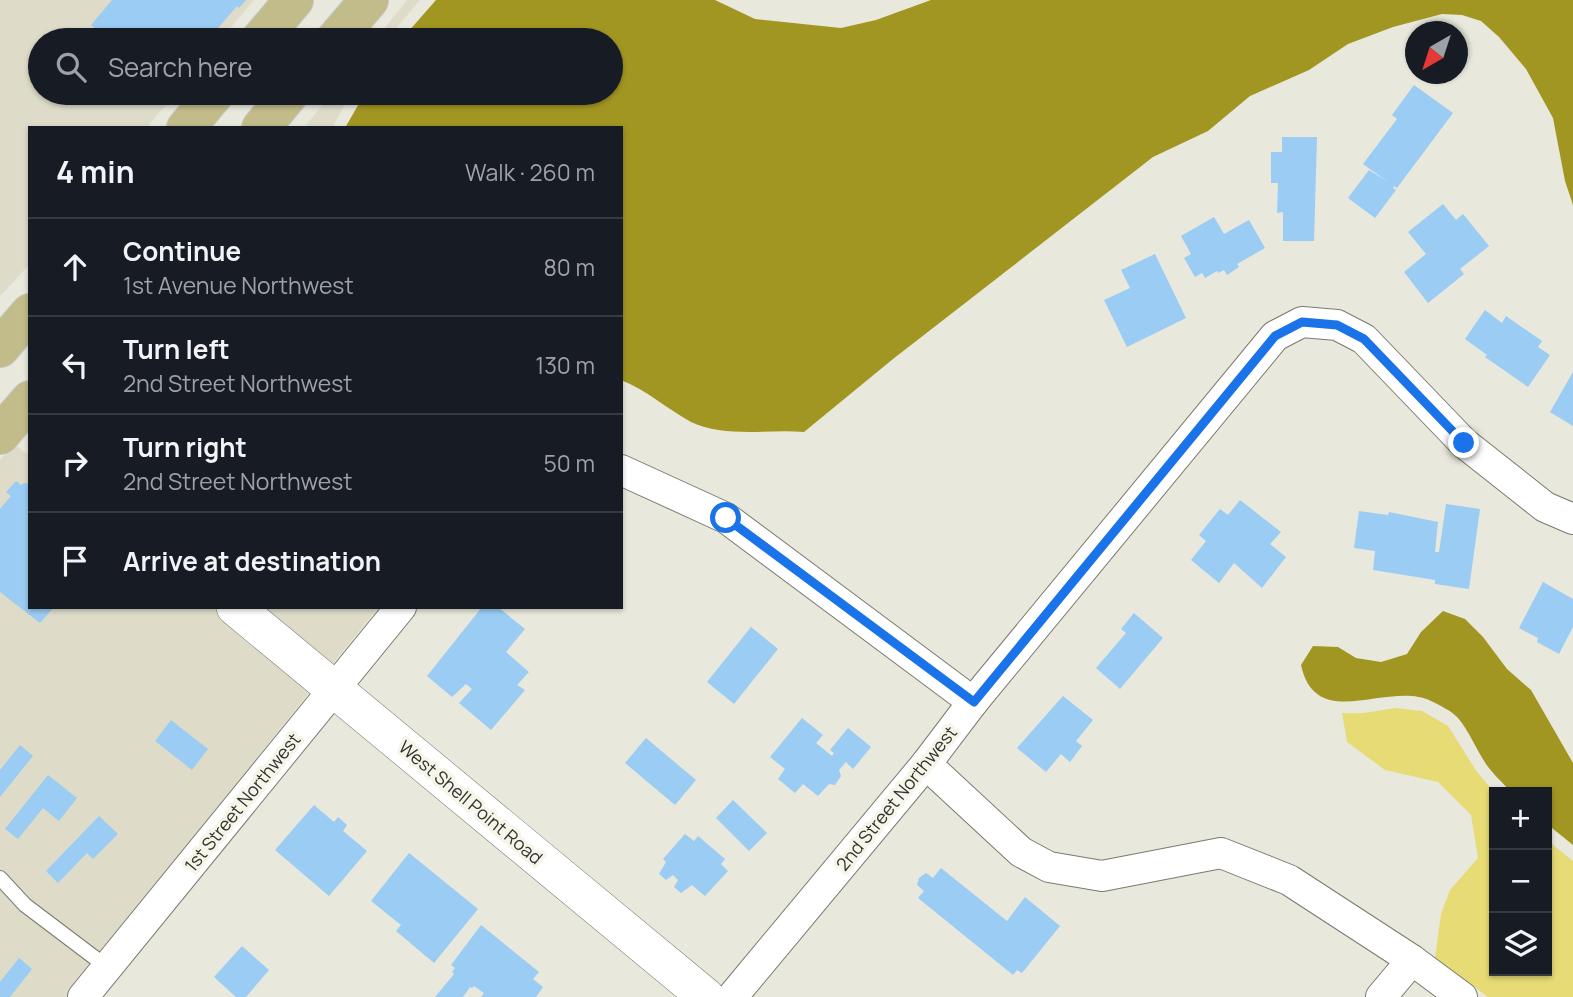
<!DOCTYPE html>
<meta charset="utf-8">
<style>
:root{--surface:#171b24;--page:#242831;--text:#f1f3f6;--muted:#9ea1a6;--line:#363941}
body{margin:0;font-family:Manrope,sans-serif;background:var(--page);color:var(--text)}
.controls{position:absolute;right:21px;bottom:21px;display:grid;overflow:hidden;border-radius:0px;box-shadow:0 2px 5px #0004}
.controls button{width:63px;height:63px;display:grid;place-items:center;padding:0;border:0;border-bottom:2px solid var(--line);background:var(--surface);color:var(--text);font:35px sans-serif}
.compass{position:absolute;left:1405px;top:21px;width:63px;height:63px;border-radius:50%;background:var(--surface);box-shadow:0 2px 5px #0004;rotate:219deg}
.stop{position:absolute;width:21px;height:21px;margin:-16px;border:5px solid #1a73e8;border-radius:50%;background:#fff}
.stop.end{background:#1a73e8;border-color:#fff;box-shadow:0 2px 7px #0008}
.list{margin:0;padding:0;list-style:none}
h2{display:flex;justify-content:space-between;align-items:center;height:91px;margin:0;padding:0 28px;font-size:30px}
h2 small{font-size:23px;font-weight:400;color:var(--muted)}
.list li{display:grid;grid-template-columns:46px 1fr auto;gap:21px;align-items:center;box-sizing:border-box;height:98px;padding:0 28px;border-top:2px solid var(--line)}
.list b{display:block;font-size:26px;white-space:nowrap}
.list p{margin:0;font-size:23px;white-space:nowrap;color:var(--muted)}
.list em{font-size:23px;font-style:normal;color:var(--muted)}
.icon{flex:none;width:38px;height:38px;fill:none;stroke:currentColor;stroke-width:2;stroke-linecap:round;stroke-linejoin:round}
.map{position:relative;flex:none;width:1573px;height:997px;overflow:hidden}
.search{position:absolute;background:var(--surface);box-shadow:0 2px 5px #0004;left:28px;top:28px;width:595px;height:77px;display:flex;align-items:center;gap:18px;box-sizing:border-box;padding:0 24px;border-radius:38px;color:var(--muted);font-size:26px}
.panel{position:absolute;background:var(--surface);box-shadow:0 2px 5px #0004;left:28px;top:126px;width:595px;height:483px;border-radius:0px}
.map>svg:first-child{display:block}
.built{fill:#dedcc9}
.green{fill:#e6db74}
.water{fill:#a29622}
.building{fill:#9accf4}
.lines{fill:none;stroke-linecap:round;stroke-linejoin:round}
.service-casing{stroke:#7b7a70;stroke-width:16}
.minor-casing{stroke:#7b7a70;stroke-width:32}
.tertiary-casing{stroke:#7b7a70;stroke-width:38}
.primary-casing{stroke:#c6c6c4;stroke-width:40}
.service{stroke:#fff;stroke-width:14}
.minor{stroke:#fff;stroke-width:30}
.tertiary{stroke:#fff;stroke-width:37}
.primary{stroke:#c2bc8a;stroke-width:38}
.route{stroke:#1a73e8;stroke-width:9}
.labels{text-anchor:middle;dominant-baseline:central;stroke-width:7;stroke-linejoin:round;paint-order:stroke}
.street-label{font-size:18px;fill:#33332e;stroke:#f6f5ea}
</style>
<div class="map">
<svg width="1573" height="997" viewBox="0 0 1573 997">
<rect width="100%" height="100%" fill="#e9e8dc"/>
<g class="built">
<polygon points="0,0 254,0 220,40 40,40 40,93 176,93 146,128 30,128 30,264 0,296"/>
<polygon points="407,0 420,0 386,40 375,40"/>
<polygon points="332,93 351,93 332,128 304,128"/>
<polygon points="14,444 30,456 30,607 212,607 311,690 66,997 0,997 0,460"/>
<polygon points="259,607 379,607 330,667"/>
</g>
<polygon class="green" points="1395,708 1422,711 1448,726 1477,772 1494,792 1494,971 1547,971 1547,840 1573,861 1573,997 1488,997 1435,958 1441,914 1450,890 1478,858 1471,815 1438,782 1385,770 1347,742 1342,713 1364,713"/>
<g class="water">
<path d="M 436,0 L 715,0 L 755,19 L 841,28 L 876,20 L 931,0 L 1573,0 L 1573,205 L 1565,181 L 1553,118 L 1526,69 L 1499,37 L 1481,21 L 1462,15 L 1442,14 L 1393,27 L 1348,44 L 1309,70 L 1250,96 L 1208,131 L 1153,157 L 893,359 L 804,432 C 768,429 724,438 691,422 C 667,409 647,390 621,380 L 621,128 L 345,128 L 365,93 L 611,93 L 611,40 L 401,40 Z"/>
<path d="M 1443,611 L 1465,619 L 1483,637 L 1507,669 L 1531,690 L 1573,763 L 1573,845 L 1547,824 L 1547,792 L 1511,792 C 1503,783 1493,774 1486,764 C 1476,749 1469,731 1458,718 C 1452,711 1439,705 1431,701 C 1388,680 1316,734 1301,665 L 1313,646 L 1338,647 L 1356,658 L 1381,662 L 1407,654 L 1421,632 Z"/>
</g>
<g class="building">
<polygon points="112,0 246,0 239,8 237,6 208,40 109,40 91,25"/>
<polygon points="1414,85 1453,113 1397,188 1394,186 1393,188 1396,190 1375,218 1348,198 1369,170 1388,182 1363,164 1397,119 1392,115"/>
<polygon points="1282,137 1317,137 1314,241 1283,241 1283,212 1277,213 1278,183 1271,183 1271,152 1282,152"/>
<polygon points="1443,204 1456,220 1463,214 1489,246 1460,269 1464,274 1428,303 1404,272 1426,254 1408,232"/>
<polygon points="1214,217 1224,234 1249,220 1265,248 1237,264 1239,267 1227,275 1224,270 1218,273 1217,271 1205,278 1202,273 1195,277 1184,258 1191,254 1181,236"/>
<polygon points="1155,254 1186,318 1127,347 1104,300 1130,288 1121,270"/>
<polygon points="1485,310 1502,323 1506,316 1542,341 1538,347 1550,355 1528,387 1485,357 1487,355 1465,339"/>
<polygon points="1573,372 1573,426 1550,412"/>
<polygon points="16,481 21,485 24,483 30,484 30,607 54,607 40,623 0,592 0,509 11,496 6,492"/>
<polygon points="1240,500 1281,532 1270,544 1286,557 1262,588 1234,563 1219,583 1191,560 1206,541 1199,535 1220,509 1228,515"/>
<polygon points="1446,504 1480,509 1469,589 1435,584 1435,580 1373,570 1375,551 1354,548 1359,511 1388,515 1389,512 1438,522 1435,552 1439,552"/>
<polygon points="1543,582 1573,599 1573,627 1559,654 1537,642 1538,638 1519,628"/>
<polygon points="482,607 498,607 525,629 506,652 529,672 517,685 525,690 491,730 459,703 472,689 466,684 452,697 427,676"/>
<polygon points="1134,613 1163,638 1120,689 1096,668 1126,633 1121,629"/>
<polygon points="751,627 778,649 734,704 707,682"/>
<polygon points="1063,696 1093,720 1076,741 1082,746 1070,762 1061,754 1046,772 1017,748"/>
<polygon points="802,718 823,735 816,743 832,756 834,753 830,750 848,728 871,747 853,769 846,762 839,770 841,776 835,785 829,784 818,796 803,784 795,793 778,779 785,769 770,757"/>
<polygon points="171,720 208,749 192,770 155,741"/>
<polygon points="646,738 696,780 675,805 625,763"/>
<polygon points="20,745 33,756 0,797 0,770"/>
<polygon points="48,775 77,798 59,821 43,808 18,839 5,829"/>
<polygon points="733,800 767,833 749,851 716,818"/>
<polygon points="314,805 334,822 338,817 347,825 343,831 367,851 329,896 275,850"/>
<polygon points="99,816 118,834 93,859 87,853 58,883 46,871"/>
<polygon points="685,834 694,841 698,836 725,859 721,864 728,871 705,896 692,885 681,893 674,887 678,880 673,875 666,880 659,874 666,862 663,859"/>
<polygon points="409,853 478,909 434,963 396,931 401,925 371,901"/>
<polygon points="941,868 1007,921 1025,897 1060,926 1022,973 1017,970 1013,975 918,898 924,891 917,885 919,878 926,873 933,878"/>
<polygon points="481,925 539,972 533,979 543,987 536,997 481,997 484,993 474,986 472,988 470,987 463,997 435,997 454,974 452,972 455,968 451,965"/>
<polygon points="242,946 269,970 246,997 236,997 214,977"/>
<polygon points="19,958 32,969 10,997 0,997 0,982"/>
</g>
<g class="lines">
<defs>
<polyline id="service" points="0,878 25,905 107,967"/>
<g id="minor">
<polyline points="621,470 726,518 973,702"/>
<polyline points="926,764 1021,852 1049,867 1102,876 1221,853 1289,880 1412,960 1462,997"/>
<polyline points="83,997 401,607"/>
<polyline points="732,997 926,764 973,702 1275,336 1302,322 1337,325 1364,339 1464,443 1545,507 1573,519"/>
<polyline points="1381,997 1412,960"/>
</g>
<polyline id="tertiary" points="235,607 706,997"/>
<g id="primary">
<polyline points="260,40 294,0"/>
<polyline points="335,40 369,0"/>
<polyline points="186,128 215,93"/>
<polyline points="261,128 290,93"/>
<polyline points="0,348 30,313"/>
<polyline points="0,435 30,400"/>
</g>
</defs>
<use href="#service" class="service-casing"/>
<use href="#minor" class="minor-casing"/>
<use href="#tertiary" class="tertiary-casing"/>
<use href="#primary" class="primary-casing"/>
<use href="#service" class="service"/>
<use href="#minor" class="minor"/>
<use href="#tertiary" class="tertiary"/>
<use href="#primary" class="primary"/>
</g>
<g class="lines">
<polyline class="route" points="726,518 974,702 1275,336 1302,322 1337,325 1364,339 1464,443"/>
</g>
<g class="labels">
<g class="street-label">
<text transform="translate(896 798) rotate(-51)">2nd Street Northwest</text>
<text transform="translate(242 802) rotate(-51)">1st Street Northwest</text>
<text transform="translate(471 802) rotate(40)">West Shell Point Road</text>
</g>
</g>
</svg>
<div class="controls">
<button>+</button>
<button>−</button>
<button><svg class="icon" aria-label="layers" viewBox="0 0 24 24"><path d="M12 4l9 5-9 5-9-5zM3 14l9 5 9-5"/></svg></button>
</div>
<svg class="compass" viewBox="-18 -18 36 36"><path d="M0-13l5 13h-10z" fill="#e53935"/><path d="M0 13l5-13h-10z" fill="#9ea1a6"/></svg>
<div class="stop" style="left:726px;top:518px"></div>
<div class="stop end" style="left:1464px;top:443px"></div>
<div class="search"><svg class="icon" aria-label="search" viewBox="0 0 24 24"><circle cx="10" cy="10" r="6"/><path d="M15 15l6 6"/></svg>Search here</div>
<section class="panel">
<h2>4 min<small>Walk · 260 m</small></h2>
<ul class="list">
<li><svg class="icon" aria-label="ahead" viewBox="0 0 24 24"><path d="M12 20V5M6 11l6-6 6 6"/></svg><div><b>Continue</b><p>1st Avenue Northwest</p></div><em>80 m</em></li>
<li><svg class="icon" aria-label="left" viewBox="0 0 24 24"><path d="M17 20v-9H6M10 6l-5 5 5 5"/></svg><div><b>Turn left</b><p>2nd Street Northwest</p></div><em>130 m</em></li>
<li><svg class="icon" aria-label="right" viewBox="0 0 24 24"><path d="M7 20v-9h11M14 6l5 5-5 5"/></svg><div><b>Turn right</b><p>2nd Street Northwest</p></div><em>50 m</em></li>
<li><svg class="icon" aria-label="arrive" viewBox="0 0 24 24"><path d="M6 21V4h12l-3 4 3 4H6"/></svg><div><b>Arrive at destination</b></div></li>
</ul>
</section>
</div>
